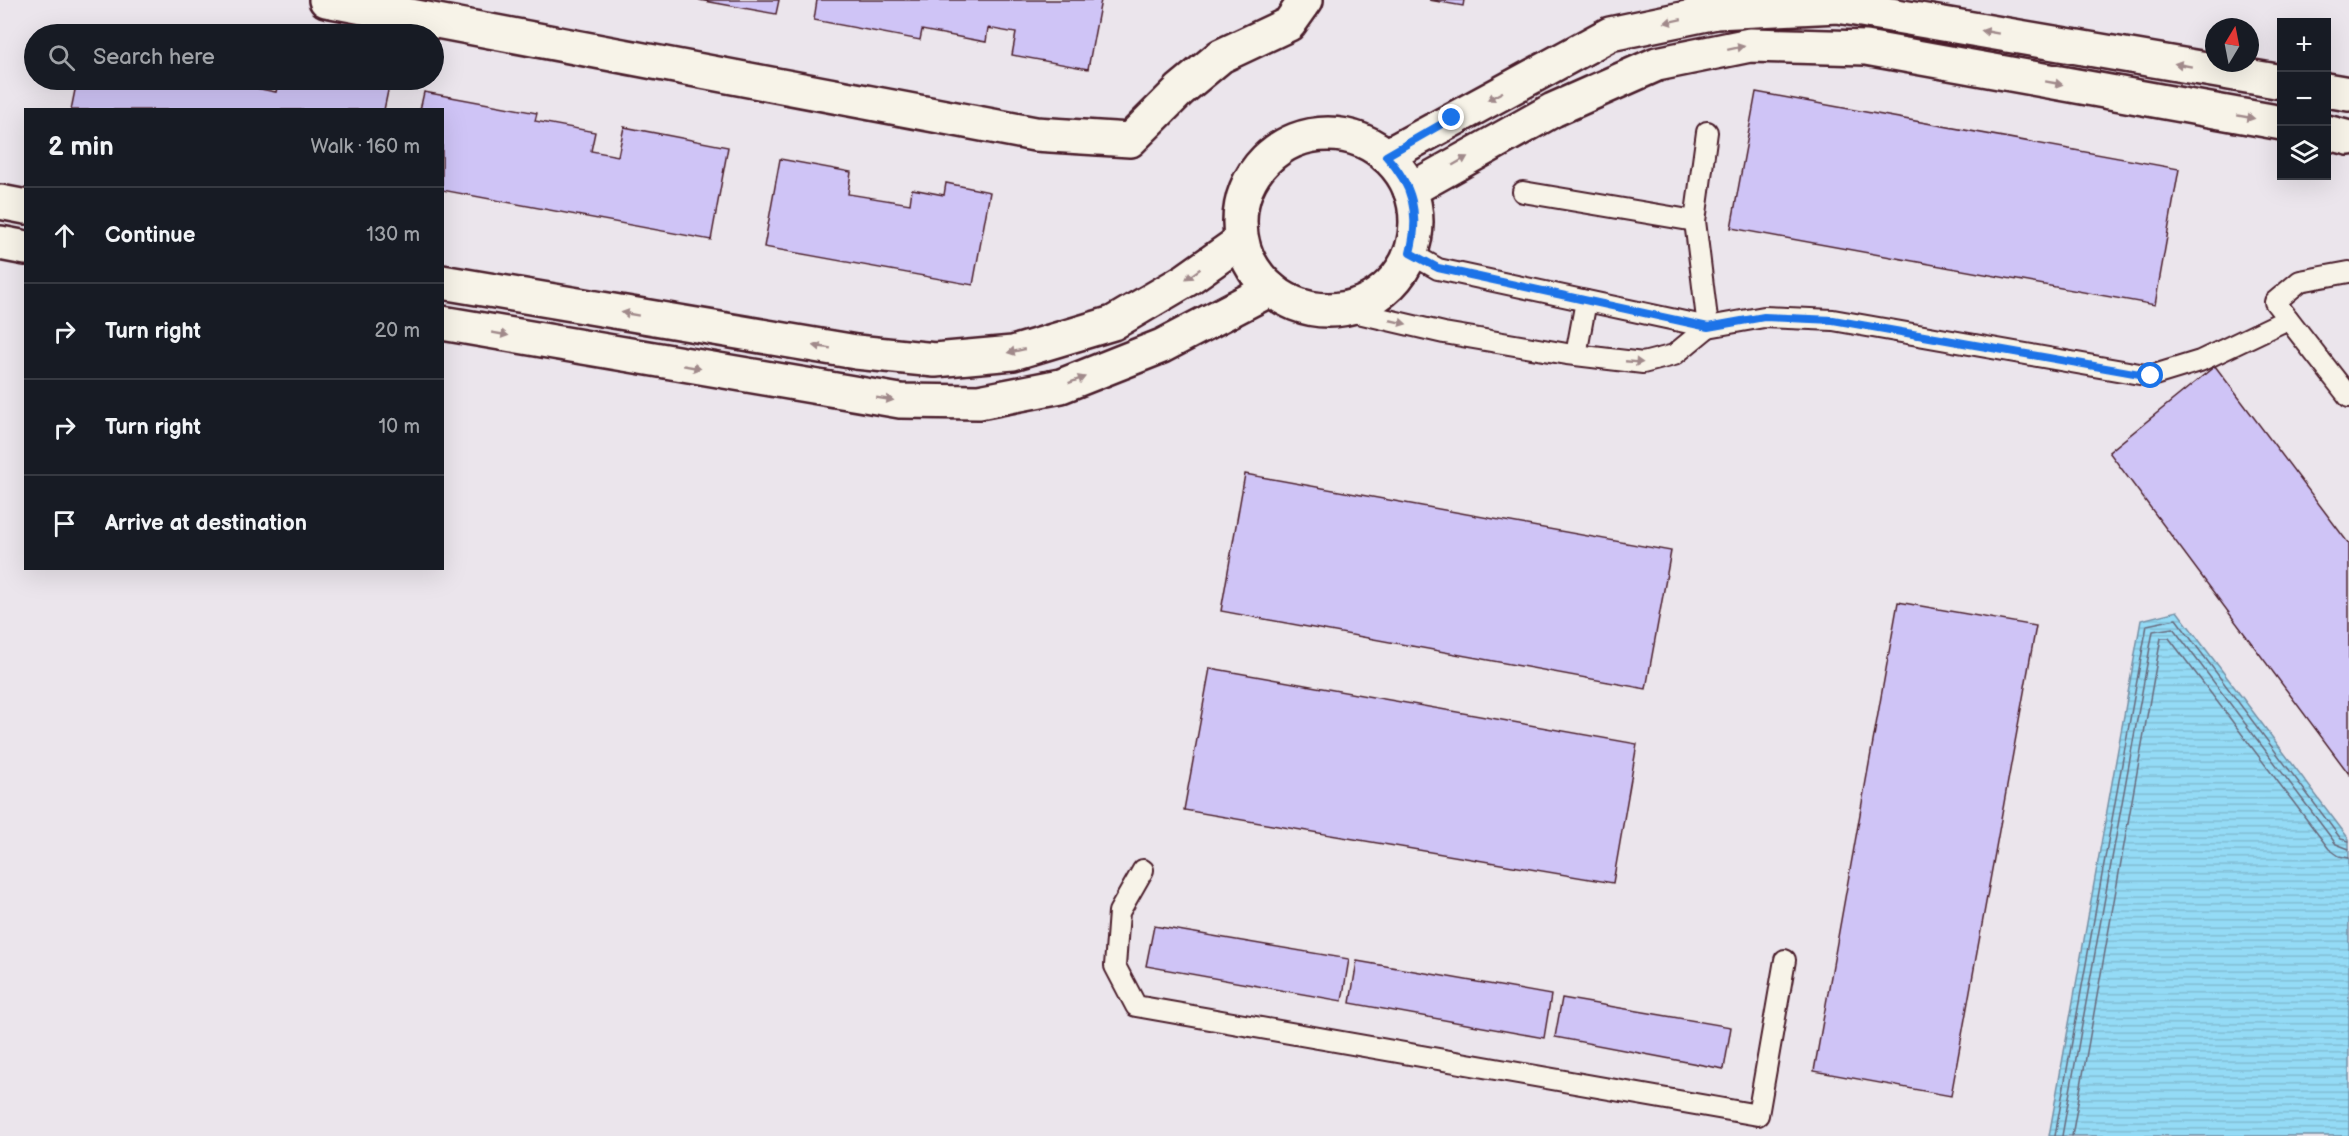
<!DOCTYPE html>
<meta charset="utf-8">
<style>
:root{--surface:#171b24;--page:#20242c;--text:#f1f3f6;--muted:#9ea1a6;--line:#363941}
body{margin:0;font-family:"Balsamiq Sans",sans-serif;background:var(--page);color:var(--text)}
.controls{position:absolute;right:18px;top:18px;display:grid;overflow:hidden;border-radius:0px;box-shadow:0 6px 24px #0002}
.controls button{width:54px;height:54px;display:grid;place-items:center;padding:0;border:0;border-bottom:2px solid var(--line);background:var(--surface);color:var(--text);font:30px sans-serif}
.compass{position:absolute;left:2205px;top:18px;width:54px;height:54px;border-radius:50%;background:var(--surface);box-shadow:0 6px 24px #0002;rotate:10deg}
.stop{position:absolute;width:18px;height:18px;margin:-14px;border:4px solid #1a73e8;border-radius:50%;background:#fff}
.stop.end{background:#1a73e8;border-color:#fff;box-shadow:0 2px 6px #0008}
.list{margin:0;padding:0;list-style:none}
h2{display:flex;justify-content:space-between;align-items:center;height:78px;margin:0;padding:0 24px;font-size:26px}
h2 small{font-size:20px;font-weight:400;color:var(--muted)}
.list li{display:grid;grid-template-columns:39px 1fr auto;gap:18px;align-items:center;box-sizing:border-box;height:96px;padding:0 24px;border-top:2px solid var(--line)}
.list b{display:block;font-size:22px;white-space:nowrap}
.list em{font-size:20px;font-style:normal;color:var(--muted)}
.icon{flex:none;width:33px;height:33px;fill:none;stroke:currentColor;stroke-width:2;stroke-linecap:round;stroke-linejoin:round}
.map{position:relative;flex:none;width:2349px;height:1136px;overflow:hidden}
.search{position:absolute;background:var(--surface);box-shadow:0 6px 24px #0002;left:24px;top:24px;width:420px;height:66px;display:flex;align-items:center;gap:15px;box-sizing:border-box;padding:0 21px;border-radius:33px;color:var(--muted);font-size:22px}
.panel{position:absolute;background:var(--surface);box-shadow:0 6px 24px #0002;left:24px;top:108px;width:420px;height:462px;border-radius:0px}
.map>svg:first-child{display:block}
.water{fill:url(#water-rules);stroke:#7690a5;stroke-width:1.5}
.lines{fill:none;stroke-linecap:round;stroke-linejoin:round}
.shore{stroke:#686a7c;stroke-width:1.5}
.building{fill:#cfc4f6;stroke:#4a1f2b;stroke-width:1.5}
.service-casing{stroke:#4a1f2b;stroke-width:24}
.minor-casing{stroke:#4a1f2b;stroke-width:38}
.service{stroke:#f7f3e8;stroke-width:20}
.minor{stroke:#f7f3e8;stroke-width:33}
.oneway{fill:#a0898a}
.route{stroke:#1a73e8;stroke-width:8}
</style>
<div class="map">
<svg width="2349" height="1136" viewBox="0 0 2349 1136">
<defs>
<pattern id="water-rules" width="6" height="5" patternUnits="userSpaceOnUse" patternTransform="scale(1.5)"><rect width="6" height="5" fill="#94dbf6"/><path d="M0 2.5h6" fill="none" stroke="#81bcd3"/></pattern>
</defs>
<rect width="100%" height="100%" fill="#ebe5ec"/>
<filter id="ink" filterUnits="userSpaceOnUse"><feTurbulence type="fractalNoise" baseFrequency=".0167" numOctaves="2"/><feDisplacementMap in="SourceGraphic" scale="12" xChannelSelector="R" yChannelSelector="G"/><feConvolveMatrix kernelMatrix="1 2 1 2 8 2 1 2 1" color-interpolation-filters="sRGB"/></filter>
<g filter="url(#ink)">
<polygon class="water" points="2177,611 2349,839 2349,1136 2049,1136 2141,620"/>
<g class="lines">
<g class="shore">
<polyline points="2055,1136 2147,625 2176,619 2341,839 2349,841"/>
<polyline points="2062,1136 2153,631 2173,628 2336,844 2349,849"/>
<polyline points="2072,1136 2161,638 2169,638 2329,849 2339,856 2349,858"/>
</g>
</g>
<g class="building">
<polygon points="699,0 779,0 776,14"/>
<polygon points="817,0 1101,0 1088,69 1012,55 1016,33 988,28 986,42 922,30 920,40 814,20"/>
<polygon points="1429,0 1464,0 1463,6"/>
<polygon points="77,80 247,80 246,86 276,92 279,80 354,80 389,86 384,110 71,110"/>
<polygon points="424,92 537,113 535,121 595,132 591,151 618,156 624,127 728,147 711,240 442,190 442,110 420,110"/>
<polygon points="1756,92 2179,169 2155,305 1731,228"/>
<polygon points="780,159 851,172 848,194 910,204 912,189 944,195 946,183 990,192 973,285 764,247"/>
<polygon points="2215,366 2349,544 2349,774 2109,452"/>
<polygon points="1245,474 1671,551 1646,689 1221,611"/>
<polygon points="1898,602 2036,626 1951,1096 1814,1071"/>
<polygon points="1210,668 1637,744 1613,883 1184,810"/>
<polygon points="1154,926 1349,959 1342,1001 1146,966"/>
<polygon points="1357,961 1551,995 1544,1038 1350,1003"/>
<polygon points="1562,998 1731,1027 1724,1069 1555,1037"/>
</g>
<g class="lines">
<defs>
<g id="service">
<polyline points="1707,132 1695,221 1708,327"/>
<polyline points="1523,192 1695,221"/>
<polyline points="1410,253 1438,269 1708,327 1764,317 1833,320 2151,376 2200,361 2288,319"/>
<polyline points="2349,272 2300,281 2275,302 2349,397"/>
<polyline points="1341,309 1444,333 1567,354 1643,363 1674,355 1708,327"/>
<polyline points="1576,355 1586,301"/>
<polyline points="1143,870 1119,912 1115,966 1136,1006 1758,1115 1785,960"/>
</g>
<g id="minor">
<polyline points="326,0 1035,134 1130,140 1180,90 1221,56 1289,24 1306,0"/>
<polyline points="2326,90 2349,94"/>
<polyline points="2326,132 2349,138"/>
<circle cx="1328" cy="222" r="88"/>
<polyline points="1386,156 1610,34 1716,12 1838,6 2282,82"/>
<polyline points="1410,190 1553,110 1657,64 1750,45 1866,48 2282,123"/>
<polyline points="0,202 26,207"/>
<polyline points="0,243 26,248"/>
<polyline points="442,282 856,352 935,360 1013,353 1113,323 1186,280 1241,241"/>
<polyline points="442,323 900,401 979,402 1061,386 1162,346 1271,289"/>
</g>
</defs>
<use href="#service" class="service-casing"/>
<use href="#minor" class="minor-casing"/>
<use href="#service" class="service"/>
<use href="#minor" class="minor"/>
</g>
<defs><path id="oneway-solid" d="M-6-.8H1V-3.2L6.5 0L1 3.2V.8H-6Z" transform="scale(1.5)"/></defs>
<g class="oneway">
<use href="#oneway-solid" transform="translate(1673 21) rotate(168)"/>
<use href="#oneway-solid" transform="translate(1990 32) rotate(-170)"/>
<use href="#oneway-solid" transform="translate(1736 48) rotate(-12)"/>
<use href="#oneway-solid" transform="translate(2183 65) rotate(-170)"/>
<use href="#oneway-solid" transform="translate(2054 83) rotate(10)"/>
<use href="#oneway-solid" transform="translate(1495 96) rotate(152)"/>
<use href="#oneway-solid" transform="translate(2246 117) rotate(10)"/>
<use href="#oneway-solid" transform="translate(1460 161) rotate(-30)"/>
<use href="#oneway-solid" transform="translate(1193 274) rotate(145)"/>
<use href="#oneway-solid" transform="translate(630 314) rotate(-170)"/>
<use href="#oneway-solid" transform="translate(1398 322) rotate(13)"/>
<use href="#oneway-solid" transform="translate(500 334) rotate(10)"/>
<use href="#oneway-solid" transform="translate(822 347) rotate(-171)"/>
<use href="#oneway-solid" transform="translate(1016 351) rotate(168)"/>
<use href="#oneway-solid" transform="translate(1634 362) rotate(5)"/>
<use href="#oneway-solid" transform="translate(692 367) rotate(10)"/>
<use href="#oneway-solid" transform="translate(1077 380) rotate(-21)"/>
<use href="#oneway-solid" transform="translate(885 399) rotate(9)"/>
</g>
</g>
<g class="lines" filter="url(#ink)">
<path class="route" d="M 1452,118 L 1386,156 C 1413,185 1420,214 1410,253 L 1438,268 L 1708,327 L 1764,317 L 1833,320 L 2151,376"/>
</g>
</svg>
<div class="controls">
<button>+</button>
<button>−</button>
<button><svg class="icon" aria-label="layers" viewBox="0 0 24 24"><path d="M12 4l9 5-9 5-9-5zM3 14l9 5 9-5"/></svg></button>
</div>
<svg class="compass" viewBox="-18 -18 36 36"><path d="M0-13l5 13h-10z" fill="#e53935"/><path d="M0 13l5-13h-10z" fill="#9ea1a6"/></svg>
<div class="stop" style="left:2151px;top:376px"></div>
<div class="stop end" style="left:1452px;top:118px"></div>
<div class="search"><svg class="icon" aria-label="search" viewBox="0 0 24 24"><circle cx="10" cy="10" r="6"/><path d="M15 15l6 6"/></svg>Search here</div>
<section class="panel">
<h2>2 min<small>Walk · 160 m</small></h2>
<ul class="list">
<li><svg class="icon" aria-label="ahead" viewBox="0 0 24 24"><path d="M12 20V5M6 11l6-6 6 6"/></svg><div><b>Continue</b></div><em>130 m</em></li>
<li><svg class="icon" aria-label="right" viewBox="0 0 24 24"><path d="M7 20v-9h11M14 6l5 5-5 5"/></svg><div><b>Turn right</b></div><em>20 m</em></li>
<li><svg class="icon" aria-label="right" viewBox="0 0 24 24"><path d="M7 20v-9h11M14 6l5 5-5 5"/></svg><div><b>Turn right</b></div><em>10 m</em></li>
<li><svg class="icon" aria-label="arrive" viewBox="0 0 24 24"><path d="M6 21V4h12l-3 4 3 4H6"/></svg><div><b>Arrive at destination</b></div></li>
</ul>
</section>
</div>
